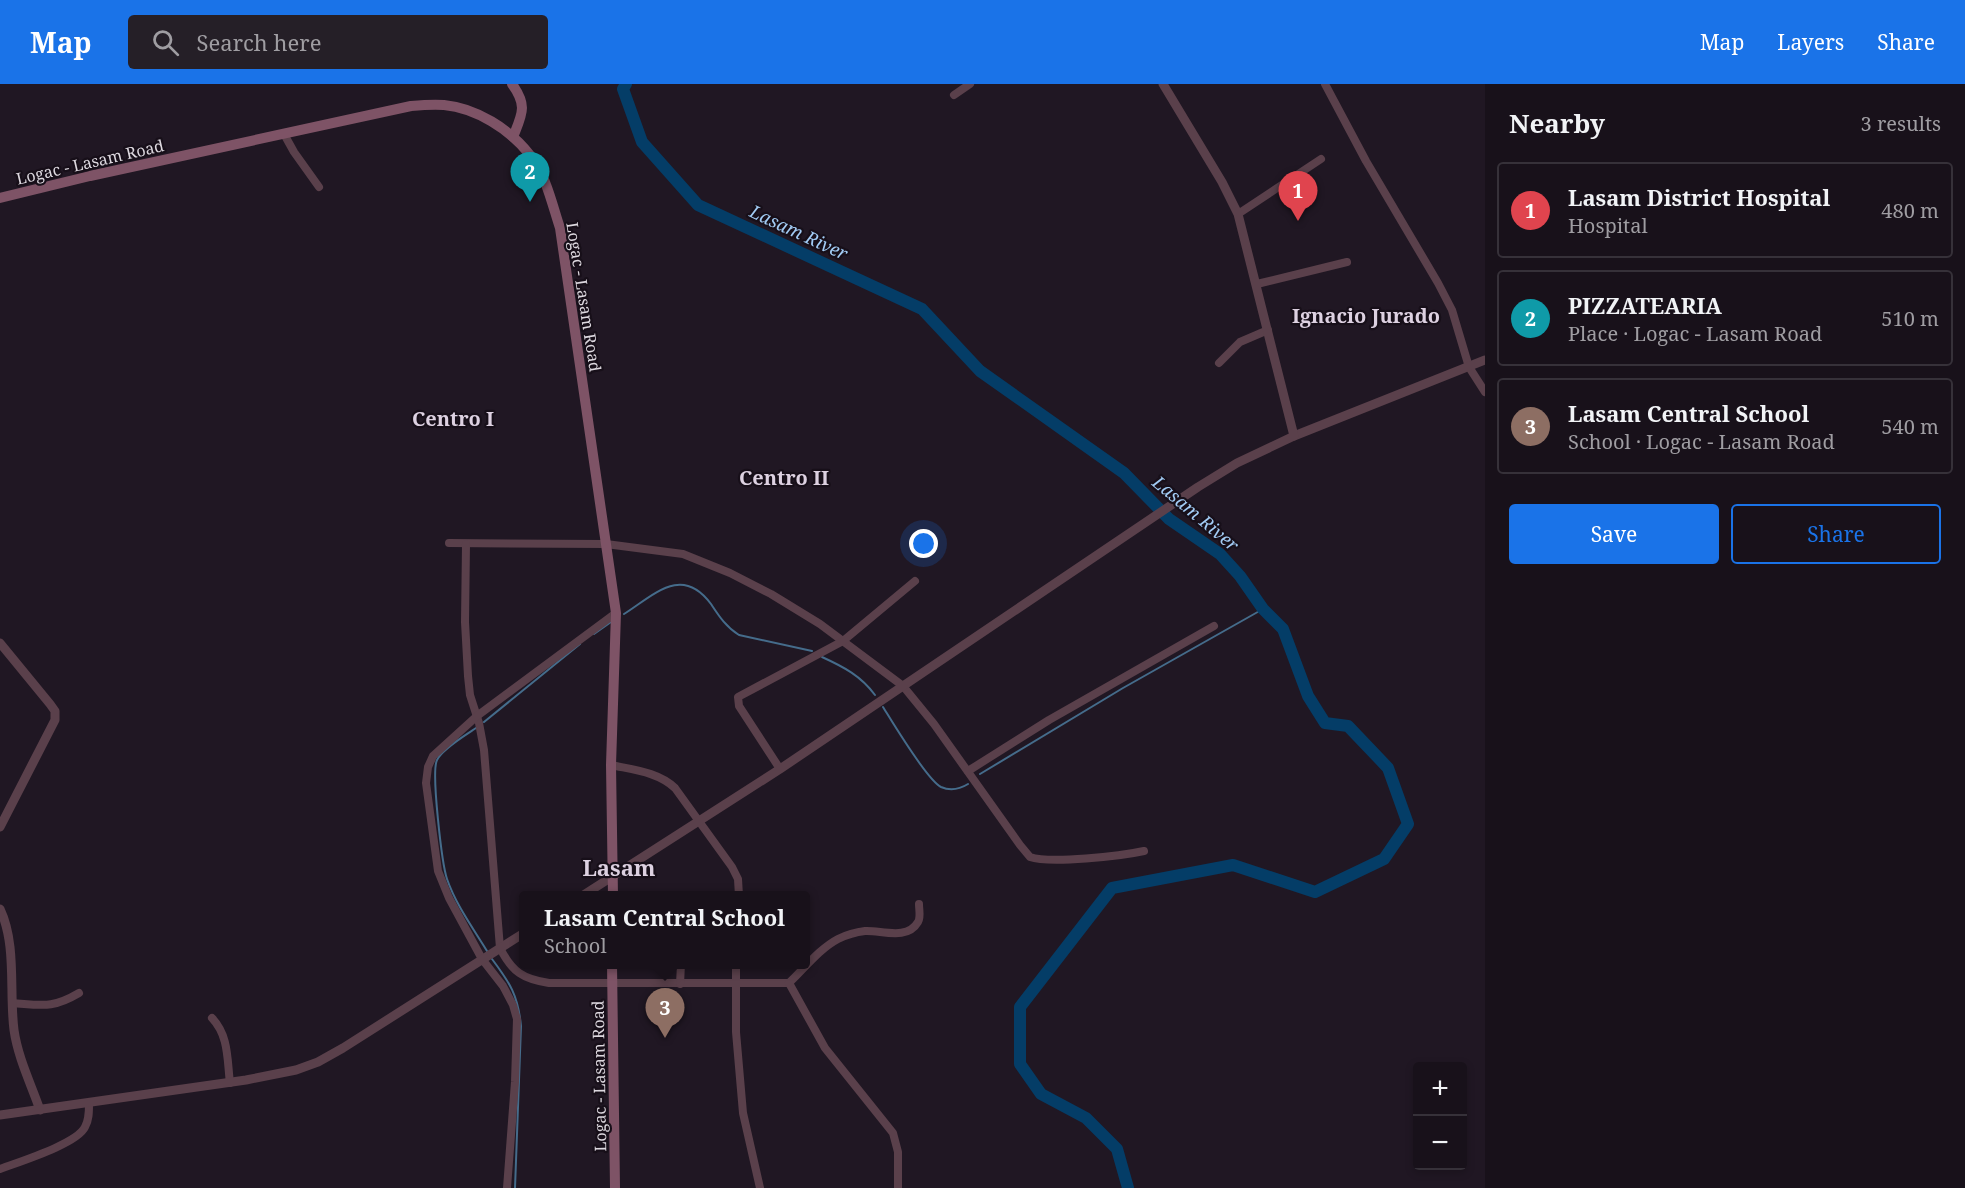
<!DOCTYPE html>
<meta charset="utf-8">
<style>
:root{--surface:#18111a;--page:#251f27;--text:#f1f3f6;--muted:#9f9da2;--line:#363139;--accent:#1a73e8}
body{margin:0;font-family:"Noto Serif",serif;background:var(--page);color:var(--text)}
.controls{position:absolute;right:18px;bottom:18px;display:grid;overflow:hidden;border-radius:6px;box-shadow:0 3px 9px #0003}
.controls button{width:54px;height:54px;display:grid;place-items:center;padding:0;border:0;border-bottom:2px solid var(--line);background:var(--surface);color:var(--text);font:30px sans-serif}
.you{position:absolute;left:924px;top:460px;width:21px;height:21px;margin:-15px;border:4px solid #fff;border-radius:50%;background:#1a73e8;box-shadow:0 0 0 9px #1a73e833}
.badge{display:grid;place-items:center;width:39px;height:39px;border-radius:50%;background:var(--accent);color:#fff;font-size:20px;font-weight:700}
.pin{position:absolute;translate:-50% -50px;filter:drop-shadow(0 2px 3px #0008)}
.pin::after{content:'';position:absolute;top:32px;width:21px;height:18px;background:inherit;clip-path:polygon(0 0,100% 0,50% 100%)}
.popup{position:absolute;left:519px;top:807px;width:291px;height:78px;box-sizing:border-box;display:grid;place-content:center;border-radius:6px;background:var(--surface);filter:drop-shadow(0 2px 4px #0005);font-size:20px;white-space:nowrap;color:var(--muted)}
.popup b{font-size:22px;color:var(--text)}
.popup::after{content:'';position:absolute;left:50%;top:100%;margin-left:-12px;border:12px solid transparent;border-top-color:var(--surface)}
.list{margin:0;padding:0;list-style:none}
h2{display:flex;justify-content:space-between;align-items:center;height:78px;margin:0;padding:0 24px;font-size:26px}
h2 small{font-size:20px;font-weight:400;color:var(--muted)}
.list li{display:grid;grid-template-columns:39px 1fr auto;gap:18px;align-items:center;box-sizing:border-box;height:96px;margin:0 12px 12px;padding:0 12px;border:2px solid var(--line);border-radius:6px}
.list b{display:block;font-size:22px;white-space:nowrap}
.list p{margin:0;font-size:20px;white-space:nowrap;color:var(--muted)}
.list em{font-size:20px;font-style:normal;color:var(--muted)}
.actions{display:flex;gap:12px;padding:18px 24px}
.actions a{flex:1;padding:14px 0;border:2px solid var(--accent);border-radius:6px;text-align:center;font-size:21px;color:var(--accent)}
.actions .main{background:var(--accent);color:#fff}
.icon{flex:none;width:33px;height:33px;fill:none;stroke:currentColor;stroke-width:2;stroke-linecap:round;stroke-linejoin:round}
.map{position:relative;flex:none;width:1485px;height:1104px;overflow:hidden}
header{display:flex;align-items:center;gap:36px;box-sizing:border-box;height:84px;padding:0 30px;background:var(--accent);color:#fff}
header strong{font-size:28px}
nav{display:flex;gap:33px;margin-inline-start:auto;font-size:21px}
.search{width:420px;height:54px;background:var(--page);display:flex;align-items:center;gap:15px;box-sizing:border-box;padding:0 21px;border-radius:6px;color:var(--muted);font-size:22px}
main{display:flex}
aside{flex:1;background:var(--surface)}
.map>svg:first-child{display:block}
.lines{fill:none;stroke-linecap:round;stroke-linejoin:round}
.stream{stroke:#456c8b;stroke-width:2}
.river{stroke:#043d67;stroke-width:12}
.minor{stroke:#5a404b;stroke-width:8}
.tertiary{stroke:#5a404b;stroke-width:9}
.secondary{stroke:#7e5366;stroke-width:10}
.labels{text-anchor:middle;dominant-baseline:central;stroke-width:4.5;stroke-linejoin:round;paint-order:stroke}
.street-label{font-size:16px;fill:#ddd8df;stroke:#170f19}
.water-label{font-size:18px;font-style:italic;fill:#a2cbf4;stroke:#170f19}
.quarter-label{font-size:20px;font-weight:bold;fill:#ddd1e1;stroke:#170f19}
.district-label{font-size:22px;font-weight:bold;fill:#ddd1e1;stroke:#170f19}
</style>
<header>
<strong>Map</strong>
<div class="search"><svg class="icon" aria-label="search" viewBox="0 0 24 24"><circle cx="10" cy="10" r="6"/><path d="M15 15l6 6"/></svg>Search here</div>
<nav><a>Map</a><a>Layers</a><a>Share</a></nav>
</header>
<main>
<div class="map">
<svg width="1485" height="1104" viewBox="0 0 1485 1104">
<rect width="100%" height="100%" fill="#201723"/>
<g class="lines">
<g class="stream">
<path d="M 624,530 C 655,510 682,481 711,520 C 719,532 726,543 739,551 L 812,567"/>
<polyline points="594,550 611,538"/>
<path d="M 822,573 C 844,583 861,592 875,611"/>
<path d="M 883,623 C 893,639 927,696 941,703 C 950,707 960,705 968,700"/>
<polyline points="484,638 580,560"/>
<path d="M 476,644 C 466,651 442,665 437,676 C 431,688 442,780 447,795 C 456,821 473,844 487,867"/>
<polyline points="980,690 1123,604 1263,525"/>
<path d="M 492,875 C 510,899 518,911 521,942 L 515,1104"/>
</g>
<polyline class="river" points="626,0 623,5 642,58 698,121 922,225 980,287 1124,389 1169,435 1220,470 1240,492 1263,525 1283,545 1308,612 1325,639 1348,642 1388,684 1408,740 1384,775 1315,808 1233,781 1112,804 1020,923 1020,980 1041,1010 1086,1034 1117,1065 1128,1104"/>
<g class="minor">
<polyline points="1325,0 1366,77 1438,199 1452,226 1469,283 1485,308"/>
<polyline points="954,11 970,0"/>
<polyline points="284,50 294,68 319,103"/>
<polyline points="1238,130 1321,75"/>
<polyline points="1257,200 1347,178"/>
<polyline points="1219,279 1240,258 1268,246"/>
<path d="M 449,459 L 606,460 L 683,470 L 730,489 L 771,510 L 820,540 L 903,602 L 934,640 L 1020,761 L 1030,773 C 1050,780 1121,772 1144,767"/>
<path d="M 466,460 L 465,538 L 468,592 L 470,611 L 479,639 L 484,666 L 500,864 C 512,888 523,895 549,899 L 789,899 L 825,964 L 893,1049 L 898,1068 L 898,1104"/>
<path d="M 611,681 C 634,686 658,688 675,704 L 732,783 L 738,795 L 739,812"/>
<polyline points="780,685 739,622 738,613 843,557 915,497"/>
<polyline points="968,687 1049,636 1214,542"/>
<polyline points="736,880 736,948 743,1029 760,1104"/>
<path d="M 789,899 C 804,885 819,865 838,855 C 846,851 856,848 865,847 C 881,846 907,857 918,838 C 921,833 919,826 919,820"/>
<polyline points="680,900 681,880"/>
<path d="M 12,919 C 42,921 52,925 79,909"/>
<path d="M 212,934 C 229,952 227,975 230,999"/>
<path d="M 0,1085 C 18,1078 77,1060 85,1043 C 89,1036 89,1028 89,1020"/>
<polyline points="507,1104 515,998 517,935 513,921 503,902 482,875 449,814 438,787 426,699 428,683 433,672 477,632 616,529"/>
</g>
<g class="tertiary">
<polyline points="1294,352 1485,276"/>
<polyline points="0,559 50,620 55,627 55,636 0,743"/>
<polyline points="582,812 780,685 1198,403 1237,379 1294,352 1238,130 1222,98 1163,0"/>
<path d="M 0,825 C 17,861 9,907 14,946 C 18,974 31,1000 40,1026"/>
<polyline points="0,1031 246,996 296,986 318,978 343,964 524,849"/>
</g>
<g class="secondary">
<path d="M 512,0 C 528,22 522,30 513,53"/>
<path d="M 0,114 L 90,92 L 411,22 C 422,21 433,20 444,21 C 476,24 510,45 530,71 C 546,91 552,120 560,144 L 616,529 L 611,681 L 613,812"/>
<polyline points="612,880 615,1104"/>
</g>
</g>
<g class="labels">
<g class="street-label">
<text transform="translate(90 78) rotate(-13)">Logac - Lasam Road</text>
<text transform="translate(584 213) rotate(81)">Logac - Lasam Road</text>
<text transform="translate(599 992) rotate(-91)">Logac - Lasam Road</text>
</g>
<g class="water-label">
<text transform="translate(799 148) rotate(25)">Lasam River</text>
<text transform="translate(1196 429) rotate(40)">Lasam River</text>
</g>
<g class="quarter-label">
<text x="1366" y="231">Ignacio Jurado</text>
<text x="453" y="334">Centro I</text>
<text x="784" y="393">Centro II</text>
</g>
<g class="district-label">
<text x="619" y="783">Lasam</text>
</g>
</g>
</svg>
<div class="controls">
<button>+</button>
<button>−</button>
</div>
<div class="you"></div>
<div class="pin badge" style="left:1298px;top:137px;background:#e0444e">1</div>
<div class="pin badge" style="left:530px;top:118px;background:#0f9aa8">2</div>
<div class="pin badge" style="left:665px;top:954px;background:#8d6e63">3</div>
<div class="popup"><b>Lasam Central School</b>School</div>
</div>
<aside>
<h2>Nearby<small>3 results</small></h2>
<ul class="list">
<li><span class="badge" style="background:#e0444e">1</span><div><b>Lasam District Hospital</b><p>Hospital</p></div><em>480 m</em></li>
<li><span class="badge" style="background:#0f9aa8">2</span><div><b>PIZZATEARIA</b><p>Place · Logac - Lasam Road</p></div><em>510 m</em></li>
<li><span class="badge" style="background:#8d6e63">3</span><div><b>Lasam Central School</b><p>School · Logac - Lasam Road</p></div><em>540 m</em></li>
</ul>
<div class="actions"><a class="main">Save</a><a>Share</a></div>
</aside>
</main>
